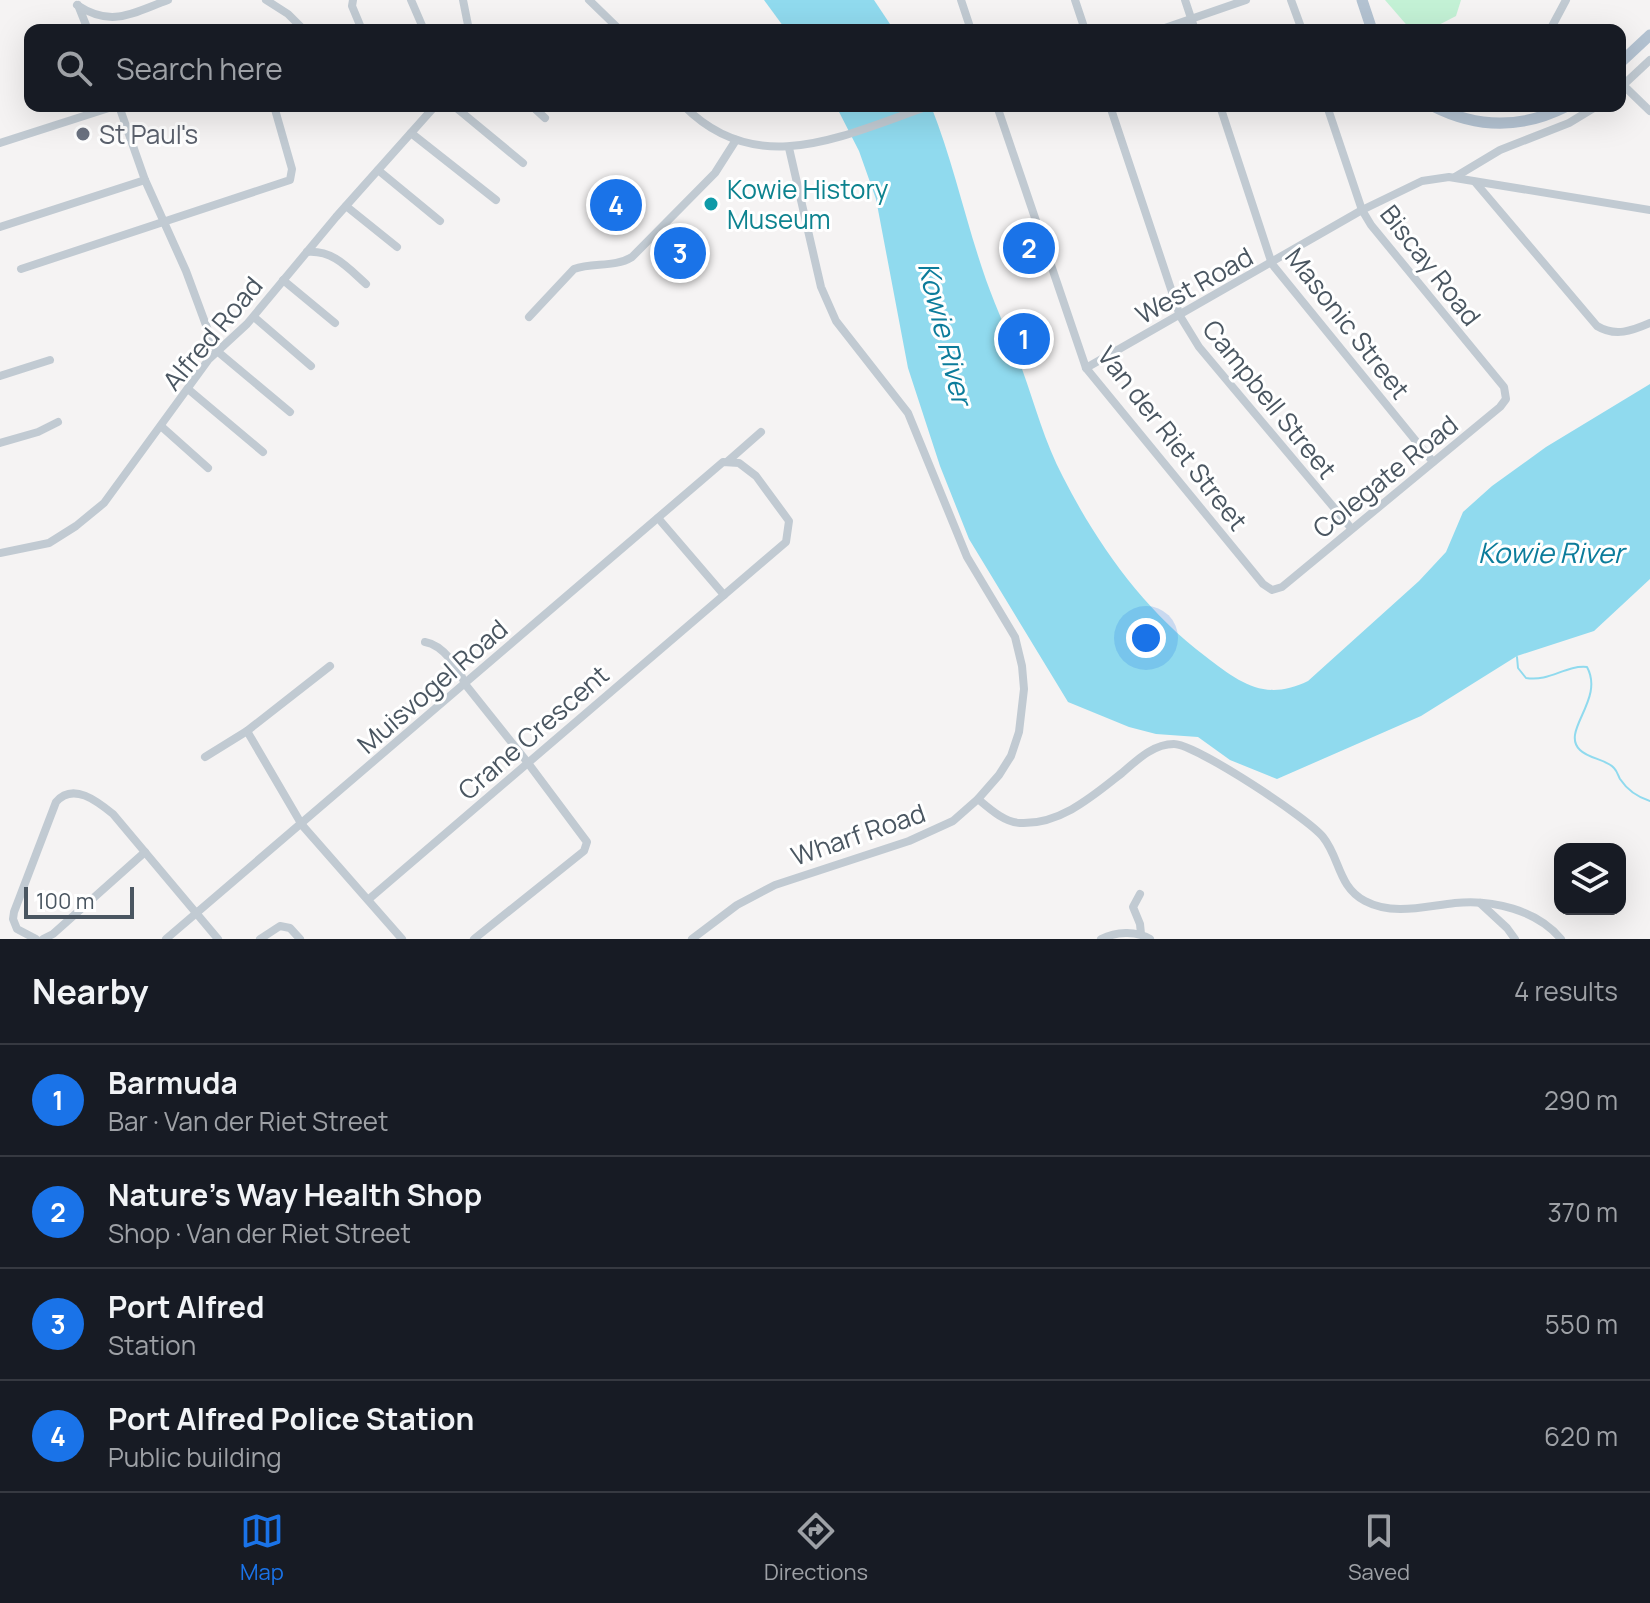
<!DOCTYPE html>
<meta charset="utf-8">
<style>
:root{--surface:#171b24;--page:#20242c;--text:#f1f3f6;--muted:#9ea1a6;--line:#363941;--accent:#1a73e8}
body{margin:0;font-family:Manrope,sans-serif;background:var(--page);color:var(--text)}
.controls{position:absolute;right:24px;bottom:24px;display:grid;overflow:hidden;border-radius:16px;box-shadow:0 8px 32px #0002}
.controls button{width:72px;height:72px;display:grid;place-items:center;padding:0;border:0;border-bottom:2px solid var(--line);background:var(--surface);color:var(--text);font:40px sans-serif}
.scale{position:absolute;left:24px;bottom:20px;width:110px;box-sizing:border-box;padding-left:8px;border:4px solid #4a5661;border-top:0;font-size:22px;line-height:28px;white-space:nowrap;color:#4a5661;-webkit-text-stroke:6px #fff;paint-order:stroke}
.you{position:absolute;left:1146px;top:638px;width:28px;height:28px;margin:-20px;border:6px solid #fff;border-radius:50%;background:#1a73e8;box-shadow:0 0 0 12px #1a73e833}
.badge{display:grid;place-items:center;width:52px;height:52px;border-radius:50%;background:var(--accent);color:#fff;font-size:26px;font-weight:700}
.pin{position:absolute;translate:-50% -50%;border:4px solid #fff;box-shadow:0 2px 8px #0006}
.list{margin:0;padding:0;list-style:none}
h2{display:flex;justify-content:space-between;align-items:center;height:104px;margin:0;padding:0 32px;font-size:34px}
h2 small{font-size:26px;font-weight:400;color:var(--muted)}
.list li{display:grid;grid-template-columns:52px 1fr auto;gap:24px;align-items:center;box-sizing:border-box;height:112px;padding:0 32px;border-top:2px solid var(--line)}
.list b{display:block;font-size:30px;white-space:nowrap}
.list p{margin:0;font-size:26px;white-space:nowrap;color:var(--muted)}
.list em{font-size:26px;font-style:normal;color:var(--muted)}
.icon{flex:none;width:44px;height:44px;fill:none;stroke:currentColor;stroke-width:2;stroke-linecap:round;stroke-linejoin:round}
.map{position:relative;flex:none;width:1650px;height:939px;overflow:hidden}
.search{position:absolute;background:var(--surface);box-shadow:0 8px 32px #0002;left:24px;right:24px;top:24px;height:88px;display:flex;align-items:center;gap:20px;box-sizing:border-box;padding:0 28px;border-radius:16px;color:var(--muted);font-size:30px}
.sheet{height:552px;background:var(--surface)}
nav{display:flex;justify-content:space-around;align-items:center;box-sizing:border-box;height:112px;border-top:2px solid var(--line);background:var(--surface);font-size:22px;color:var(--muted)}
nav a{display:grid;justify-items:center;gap:4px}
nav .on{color:var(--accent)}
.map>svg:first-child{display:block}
.green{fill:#c3f1d5}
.water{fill:#90daee}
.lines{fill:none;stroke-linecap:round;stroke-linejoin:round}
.stream{stroke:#90daee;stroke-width:2}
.minor{stroke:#c1cad2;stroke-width:8}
.major{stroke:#b3c2d1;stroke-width:11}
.worship-dot{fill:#6b7280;stroke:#fff;stroke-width:3}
.culture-dot{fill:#0f9aa8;stroke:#fff;stroke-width:3}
.labels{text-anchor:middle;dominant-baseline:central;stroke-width:6;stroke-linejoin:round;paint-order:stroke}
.worship-label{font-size:26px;fill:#5b616d;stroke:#fff;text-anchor:start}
.culture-label{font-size:26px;fill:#0d838f;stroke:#fff;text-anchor:start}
.street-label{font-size:26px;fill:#4a5661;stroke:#fff}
.water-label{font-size:28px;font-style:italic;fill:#0c7c9b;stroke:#fff}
</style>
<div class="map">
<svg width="1650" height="939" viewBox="0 0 1650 939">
<rect width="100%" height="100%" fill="#f5f3f3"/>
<polygon class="green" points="1385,0 1461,0 1456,16 1429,30 1411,30"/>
<g class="water">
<polygon points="764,0 874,0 894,30 786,30"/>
<path d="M 836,106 L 931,106 C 952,159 964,214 982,268 C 993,302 1009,335 1022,369 C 1035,405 1045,443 1063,477 C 1097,544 1144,610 1205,656 C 1240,683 1265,702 1308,681 L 1419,581 L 1446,552 L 1463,512 L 1492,486 L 1546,447 L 1650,384 L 1650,579 L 1594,631 L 1517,656 L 1421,716 L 1277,779 L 1230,760 L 1198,737 L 1156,734 L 1129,727 L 1068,702 L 969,539 L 940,466 L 908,368 L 876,199 L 859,151 Z"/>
</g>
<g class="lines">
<path class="stream" d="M 1517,657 L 1518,668 L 1526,678 C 1550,682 1565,665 1587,667 C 1605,700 1560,731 1580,750 C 1589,759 1606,759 1614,768 C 1617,771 1618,775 1620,779 C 1628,791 1637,797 1650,801"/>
<g class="minor">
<polyline points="266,0 288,14 304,30"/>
<polyline points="353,0 352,6 362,30"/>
<polyline points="411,0 424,30"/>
<polyline points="463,0 469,30"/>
<polyline points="589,0 620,30"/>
<polyline points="961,0 971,30"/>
<polyline points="1075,0 1085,30"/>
<polyline points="1185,0 1195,30"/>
<polyline points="1291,0 1302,30"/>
<path d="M 77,5 C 112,28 132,13 168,0"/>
<polyline points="78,5 88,30"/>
<polyline points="246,29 247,30"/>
<polyline points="1159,30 1246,0"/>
<polyline points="1550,30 1566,0"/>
<polyline points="1623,85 1650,111"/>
<polyline points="1620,88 1650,60"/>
<polyline points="119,106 145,180 186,271 213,344 217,351 290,412"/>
<polyline points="454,106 523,163"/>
<polyline points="532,106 545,118"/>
<path d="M 684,106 C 758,181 846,134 929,106"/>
<polyline points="997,106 1086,368 1263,584 1272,590 1282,587 1500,407 1506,399 1504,387 1371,225 1362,210 1327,106"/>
<polyline points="1110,106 1180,316 1199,347 1351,528"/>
<polyline points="1220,106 1272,264 1433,462"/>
<polyline points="411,133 496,200"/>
<polyline points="0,143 115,106"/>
<polyline points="378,170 440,221"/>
<polyline points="1455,177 1500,150 1569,123 1597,106"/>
<path d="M 1475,182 L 1597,326 C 1615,337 1632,331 1650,323"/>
<polyline points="346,206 397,247"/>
<polyline points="0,227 145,180"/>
<path d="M 307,252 C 333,250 347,267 366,284"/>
<polyline points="21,269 290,180 292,169 274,106"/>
<polyline points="283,280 335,323"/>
<polyline points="254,317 311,366"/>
<path d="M 529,317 L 574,269 C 593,262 614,268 632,257 L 715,173 L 736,140"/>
<polyline points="1086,368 1362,210 1422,181 1449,177 1650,210"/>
<polyline points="0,376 50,360"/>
<polyline points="188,389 263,452"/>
<polyline points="162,427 208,468"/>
<polyline points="0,443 38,432 58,422"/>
<polyline points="728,461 761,432"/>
<polyline points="658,518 724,595"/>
<polyline points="0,553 49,543 76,526 104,503 209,359 247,324 336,217 435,106"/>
<path d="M 425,642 C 443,645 459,668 465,684 L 528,763 L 587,842 L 584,851 L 474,939"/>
<polyline points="247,731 302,825 402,939"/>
<polyline points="205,757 247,731 330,666"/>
<path d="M 978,799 C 990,809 1004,822 1020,823 C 1060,825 1093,796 1122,773 C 1137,760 1153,744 1174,744 C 1195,744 1308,818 1323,837 C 1340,858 1338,887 1365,901 C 1393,916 1426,906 1455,903 C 1492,899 1537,910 1561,939"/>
<polyline points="1140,894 1133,907 1140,924 1141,934"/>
<polyline points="1480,903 1507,928 1515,939"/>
<path d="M 36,939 L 17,929 L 13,919 L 14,912 L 56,802 C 73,782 97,801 113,814 L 218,939"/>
<polyline points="43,939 53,934 145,852"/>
<polyline points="166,939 723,462 739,463 756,476 789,521 786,542 369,899"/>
<polyline points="260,939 280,926 290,928 300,939"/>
<polyline points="692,939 737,905 775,885 909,841 953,821 978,799 999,775 1011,756 1019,732 1024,689 1022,666 1015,637 967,557 908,413 836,321 821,287 789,148"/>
<path d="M 1101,939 C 1116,932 1135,930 1150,939"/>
</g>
<g class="major">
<polyline points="1362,0 1372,30"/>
<polyline points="1620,63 1650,35"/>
<path d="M 1433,106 C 1478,129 1522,129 1567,106"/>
</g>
</g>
<circle class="worship-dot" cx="83" cy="134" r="8"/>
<circle class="culture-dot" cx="711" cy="204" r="8"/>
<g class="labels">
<g class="worship-label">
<text x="99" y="134">St Paul's</text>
</g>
<g class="culture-label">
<text x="727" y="189">Kowie History<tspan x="727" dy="30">Museum</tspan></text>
</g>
<g class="street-label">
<text transform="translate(1431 265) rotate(52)">Biscay Road</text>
<text transform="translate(1194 285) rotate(-29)">West Road</text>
<text transform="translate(1348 323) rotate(52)">Masonic Street</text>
<text transform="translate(212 333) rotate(-50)">Alfred Road</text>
<text transform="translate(1270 399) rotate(51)">Campbell Street</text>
<text transform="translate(1173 438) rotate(52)">Van der Riet Street</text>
<text transform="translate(1385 476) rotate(-39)">Colegate Road</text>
<text transform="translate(432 686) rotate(-41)">Muisvogel Road</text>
<text transform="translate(533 732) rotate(-41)">Crane Crescent</text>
<text transform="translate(858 834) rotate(-19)">Wharf Road</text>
</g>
<g class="water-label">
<text transform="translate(946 333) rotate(76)">Kowie River</text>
<text x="1551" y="552">Kowie River</text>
</g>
</g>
</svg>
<div class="controls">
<button><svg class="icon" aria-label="layers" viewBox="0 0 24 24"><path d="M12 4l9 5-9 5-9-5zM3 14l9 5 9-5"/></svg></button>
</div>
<div class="scale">100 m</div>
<div class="you"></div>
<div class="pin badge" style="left:1024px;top:339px">1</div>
<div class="pin badge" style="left:1029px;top:248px">2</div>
<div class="pin badge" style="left:680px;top:253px">3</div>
<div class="pin badge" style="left:616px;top:205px">4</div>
<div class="search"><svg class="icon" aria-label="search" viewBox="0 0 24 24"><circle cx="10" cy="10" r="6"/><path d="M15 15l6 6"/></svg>Search here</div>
</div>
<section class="sheet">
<h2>Nearby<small>4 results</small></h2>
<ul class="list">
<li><span class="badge">1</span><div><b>Barmuda</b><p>Bar · Van der Riet Street</p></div><em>290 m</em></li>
<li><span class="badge">2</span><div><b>Nature's Way Health Shop</b><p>Shop · Van der Riet Street</p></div><em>370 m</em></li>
<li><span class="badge">3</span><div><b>Port Alfred</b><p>Station</p></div><em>550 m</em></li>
<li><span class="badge">4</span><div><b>Port Alfred Police Station</b><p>Public building</p></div><em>620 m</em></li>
</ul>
</section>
<nav>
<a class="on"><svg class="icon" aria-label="map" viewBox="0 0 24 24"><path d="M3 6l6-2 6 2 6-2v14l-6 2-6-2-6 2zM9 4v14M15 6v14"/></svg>Map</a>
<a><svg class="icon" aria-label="directions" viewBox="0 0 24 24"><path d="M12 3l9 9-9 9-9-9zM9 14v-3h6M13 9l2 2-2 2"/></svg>Directions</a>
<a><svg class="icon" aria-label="saved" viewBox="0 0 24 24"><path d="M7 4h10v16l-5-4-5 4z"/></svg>Saved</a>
</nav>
